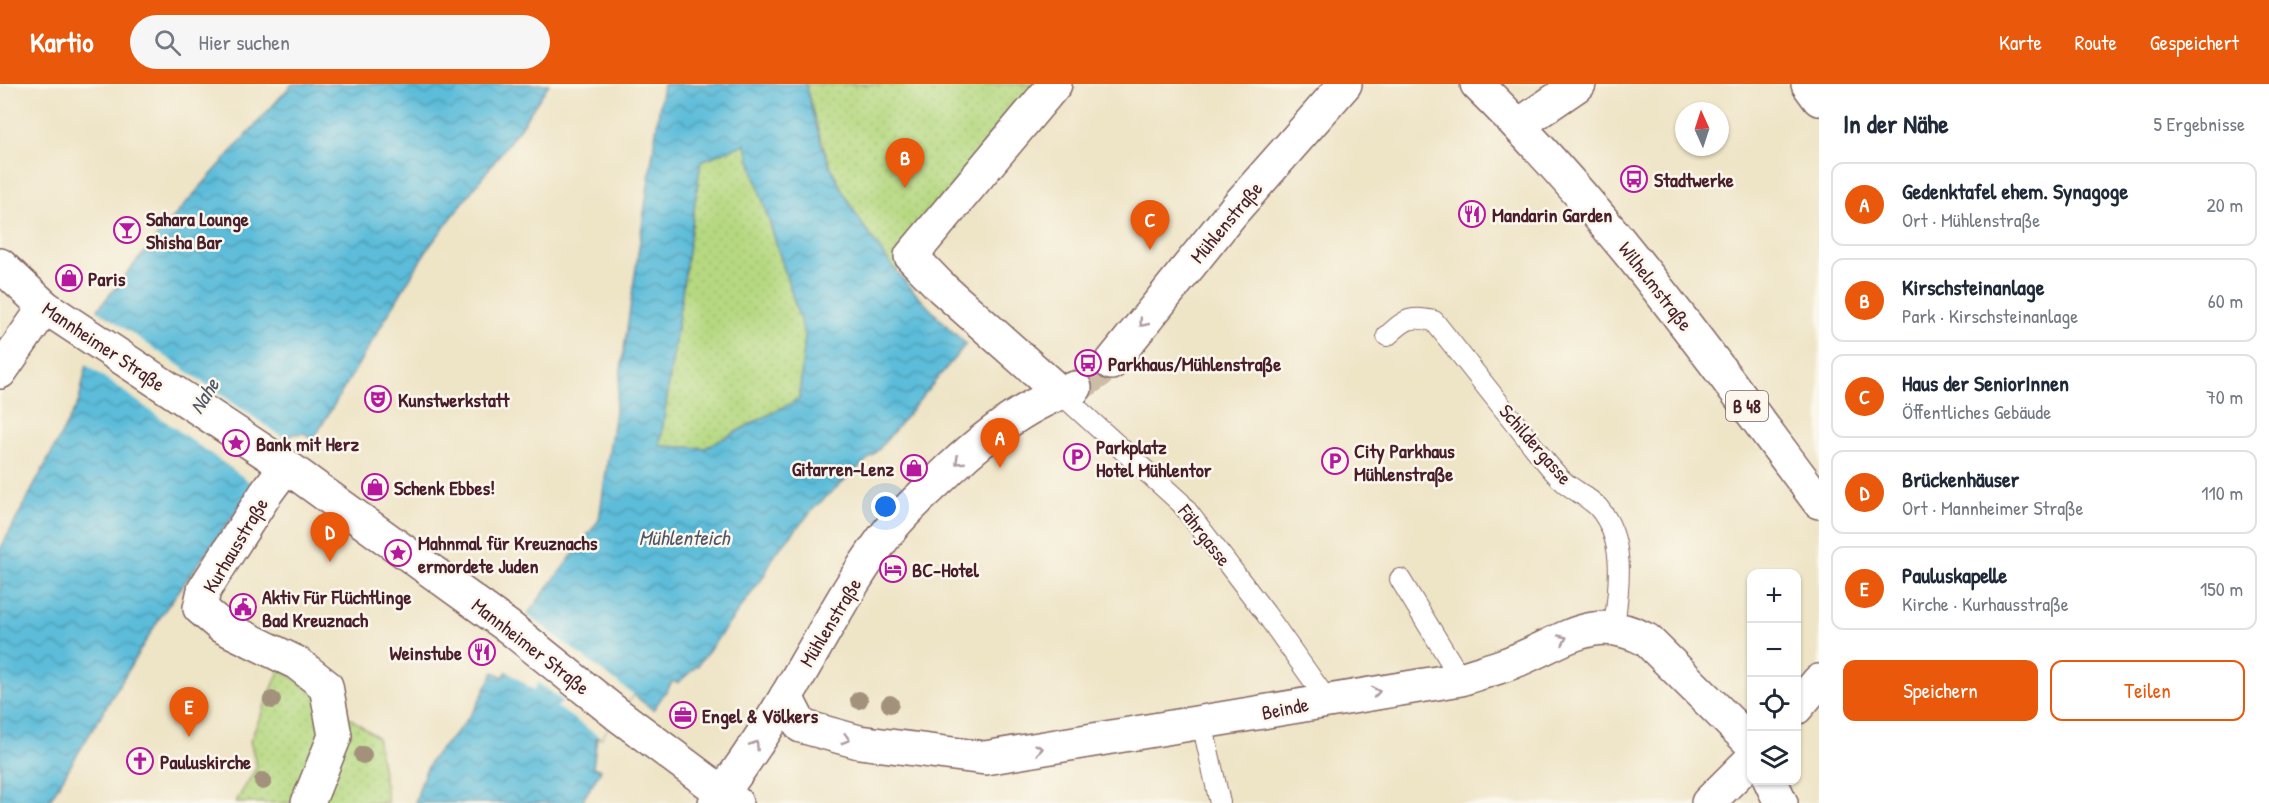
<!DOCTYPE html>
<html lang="de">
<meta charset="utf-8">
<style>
:root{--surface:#fff;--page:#f6f6f7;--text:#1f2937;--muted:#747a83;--line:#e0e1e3;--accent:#ea580c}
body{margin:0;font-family:"Patrick Hand",sans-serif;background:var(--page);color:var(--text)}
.controls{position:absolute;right:18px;bottom:18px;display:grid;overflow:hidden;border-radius:12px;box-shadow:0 2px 4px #0004}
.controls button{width:54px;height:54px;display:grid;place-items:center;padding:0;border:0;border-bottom:2px solid var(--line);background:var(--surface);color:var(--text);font:30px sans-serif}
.compass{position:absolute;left:1675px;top:18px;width:54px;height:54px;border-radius:50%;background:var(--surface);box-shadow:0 2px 4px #0004;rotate:357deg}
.you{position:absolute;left:886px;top:423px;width:21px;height:21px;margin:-15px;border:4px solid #fff;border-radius:50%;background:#1a73e8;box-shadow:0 0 0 9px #1a73e833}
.badge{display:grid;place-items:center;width:39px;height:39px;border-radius:50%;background:var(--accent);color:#fff;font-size:20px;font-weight:700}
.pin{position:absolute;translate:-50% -50px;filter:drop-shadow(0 2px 3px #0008)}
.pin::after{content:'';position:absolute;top:32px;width:21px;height:18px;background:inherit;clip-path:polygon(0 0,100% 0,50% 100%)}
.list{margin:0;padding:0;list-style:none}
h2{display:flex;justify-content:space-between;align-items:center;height:78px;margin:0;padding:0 24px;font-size:26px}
h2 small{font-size:20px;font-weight:400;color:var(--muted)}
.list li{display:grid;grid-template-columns:39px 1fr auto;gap:18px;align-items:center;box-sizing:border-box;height:84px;margin:0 12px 12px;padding:0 12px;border:2px solid var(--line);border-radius:12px}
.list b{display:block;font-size:22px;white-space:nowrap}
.list p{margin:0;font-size:20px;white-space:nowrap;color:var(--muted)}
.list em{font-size:20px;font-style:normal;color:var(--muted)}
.actions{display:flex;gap:12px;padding:18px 24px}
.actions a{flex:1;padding:14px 0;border:2px solid var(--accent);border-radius:12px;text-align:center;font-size:21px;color:var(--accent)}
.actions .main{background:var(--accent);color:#fff}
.icon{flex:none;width:33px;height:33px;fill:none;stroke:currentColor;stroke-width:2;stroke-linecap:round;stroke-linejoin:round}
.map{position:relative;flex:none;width:1819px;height:719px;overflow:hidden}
header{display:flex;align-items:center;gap:36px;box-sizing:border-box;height:84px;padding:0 30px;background:var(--accent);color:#fff}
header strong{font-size:28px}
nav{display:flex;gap:33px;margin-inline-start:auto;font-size:21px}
.search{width:420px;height:54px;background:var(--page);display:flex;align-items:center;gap:15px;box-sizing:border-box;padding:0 21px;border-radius:33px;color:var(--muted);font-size:22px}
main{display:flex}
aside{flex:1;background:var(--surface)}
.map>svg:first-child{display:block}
.green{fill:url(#green-dots);stroke:#807c56;stroke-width:1.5}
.water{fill:url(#water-waves);stroke:#526e82;stroke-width:1.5;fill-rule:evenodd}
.pier{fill:#eee4c6}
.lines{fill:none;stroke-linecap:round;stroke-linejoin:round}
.street-tunnel{stroke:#cdbda7;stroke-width:33;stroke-dasharray:33 16;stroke-linecap:butt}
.lane-casing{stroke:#836461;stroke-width:22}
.street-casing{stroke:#836461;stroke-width:36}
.primary-casing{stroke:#836461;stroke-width:36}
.lane{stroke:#fff;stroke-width:20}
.street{stroke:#fff;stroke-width:33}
.primary{stroke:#fff;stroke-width:33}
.tree{fill:#a3917c}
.oneway{stroke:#ae9aa0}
.labels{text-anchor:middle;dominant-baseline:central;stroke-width:5;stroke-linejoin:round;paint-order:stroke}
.shield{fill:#fbf7ec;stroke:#7f6065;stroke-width:1.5}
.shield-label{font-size:18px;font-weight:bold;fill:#4a1f2b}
.poi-label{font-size:20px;font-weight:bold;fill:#4a1f2b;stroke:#fbf7ec;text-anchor:start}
.street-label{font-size:20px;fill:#4a1f2b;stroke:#fbf7ec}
.water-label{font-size:21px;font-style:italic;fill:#505668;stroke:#fbf7ec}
</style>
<header>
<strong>Kartio</strong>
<div class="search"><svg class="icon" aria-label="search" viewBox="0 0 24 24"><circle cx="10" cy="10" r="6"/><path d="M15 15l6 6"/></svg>Hier suchen</div>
<nav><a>Karte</a><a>Route</a><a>Gespeichert</a></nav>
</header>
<main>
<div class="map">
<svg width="1819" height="719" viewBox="0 0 1819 719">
<defs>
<pattern id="green-dots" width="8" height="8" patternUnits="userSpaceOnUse" patternTransform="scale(1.5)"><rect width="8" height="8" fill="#b5d880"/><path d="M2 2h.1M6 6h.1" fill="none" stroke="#9db96f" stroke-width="1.8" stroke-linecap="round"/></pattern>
<pattern id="water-waves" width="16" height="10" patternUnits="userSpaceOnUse" patternTransform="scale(1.5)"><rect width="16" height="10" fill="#5bbcd9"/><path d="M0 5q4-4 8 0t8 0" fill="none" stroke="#4d98b0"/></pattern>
</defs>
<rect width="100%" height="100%" fill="#fbf7ec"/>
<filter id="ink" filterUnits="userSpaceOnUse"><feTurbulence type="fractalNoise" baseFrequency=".0167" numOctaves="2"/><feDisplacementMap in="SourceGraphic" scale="12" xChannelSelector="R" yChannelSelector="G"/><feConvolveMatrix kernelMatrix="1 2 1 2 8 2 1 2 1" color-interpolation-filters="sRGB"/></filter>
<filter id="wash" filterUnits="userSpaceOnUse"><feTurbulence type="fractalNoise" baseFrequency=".008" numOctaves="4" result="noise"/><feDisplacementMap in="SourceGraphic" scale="24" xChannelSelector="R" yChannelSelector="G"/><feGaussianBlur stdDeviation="1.35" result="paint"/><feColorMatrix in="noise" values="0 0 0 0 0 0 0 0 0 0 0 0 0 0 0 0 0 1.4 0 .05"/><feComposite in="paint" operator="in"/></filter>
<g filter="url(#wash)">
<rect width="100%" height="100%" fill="#eee4c6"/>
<g class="green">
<path d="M 806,0 L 1055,0 L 896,188 C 882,167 866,148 853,127 C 829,88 816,44 806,0 Z"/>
<polygon points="745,59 805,252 799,315 705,364 660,362 701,77"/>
<polygon points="280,585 377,653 388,719 235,719 257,683 250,657"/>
</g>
<g class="water">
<polygon points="292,0 549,0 519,45 426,167 313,356 304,349 294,350 290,353 162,530 48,719 0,719 0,466 79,317 98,225 163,145"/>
<path d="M 663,0 L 806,0 C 812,28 819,57 831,83 C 862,151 911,210 966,260 L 879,365 L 815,423 L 774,471 L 764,492 L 698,581 L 678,599 L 673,597 L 653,626 L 634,611 L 617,630 L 601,654 L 597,653 L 593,683 L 601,686 L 581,719 L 415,719 L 423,693 L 431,676 L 463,641 L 476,623 L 494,588 L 503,593 L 519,569 L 527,531 L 599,436 ZM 745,60 L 805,252 L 799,315 L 705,364 L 660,362 L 701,77 Z"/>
</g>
<g class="pier">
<polygon points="95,224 290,358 257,403 84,279"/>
<polygon points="525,529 634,611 617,630 601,654 557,623 563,617 538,598 534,606 504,585 515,570 507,564 506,561"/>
</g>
</g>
<g filter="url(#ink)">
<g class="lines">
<polyline class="street-tunnel" points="1075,304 1111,279"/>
<defs>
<g id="lane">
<path d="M 1387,252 C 1405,236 1409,231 1434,237 L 1545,377 C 1551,384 1557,392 1564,398 C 1575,407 1588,413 1598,423 C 1627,456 1619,504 1614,543"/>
<polyline points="1059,308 1181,419 1266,530 1327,616"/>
<polyline points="1400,495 1461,595"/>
<polyline points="1202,639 1220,719"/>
</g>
<g id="street">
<polyline points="1055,0 911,172 942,204 1059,308"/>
<polyline points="1808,0 1819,15"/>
<polyline points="1519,41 1579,0"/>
<polyline points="0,181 45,223 286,382 510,544 617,630 736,719"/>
<polyline points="1111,279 1235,125 1345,0"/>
<polyline points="0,288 45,223"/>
<polyline points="286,382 266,409 204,506 200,524 221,542 297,579 326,602 335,652 308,719"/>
<path d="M 786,613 L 801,642 L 859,658 L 985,674 L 1461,595 C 1481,588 1503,583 1522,574 C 1568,554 1597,529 1647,556 L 1752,660"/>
<polyline points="1796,624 1819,597"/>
<polyline points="1770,696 1781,719"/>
<path d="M 715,719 C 740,685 764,650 786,613 C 821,556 850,496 892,443 C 909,422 931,404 950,385 C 985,352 1028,318 1075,304"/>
<polyline points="1708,719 1752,675"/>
</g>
<path id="primary" d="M 1477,0 C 1606,126 1711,274 1819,418"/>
</defs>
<use href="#lane" class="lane-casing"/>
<use href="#street" class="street-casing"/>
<use href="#primary" class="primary-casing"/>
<use href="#lane" class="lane"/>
<use href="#street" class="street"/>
<use href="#primary" class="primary"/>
</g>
<g class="tree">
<circle cx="272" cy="616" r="9"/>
<circle cx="859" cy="616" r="9"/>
<circle cx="890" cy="620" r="9"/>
<circle cx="363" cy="671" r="9"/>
<circle cx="263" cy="697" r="9"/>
</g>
<defs><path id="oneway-chevron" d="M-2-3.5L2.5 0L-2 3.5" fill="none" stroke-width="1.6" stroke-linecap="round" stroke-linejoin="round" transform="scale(1.5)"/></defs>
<g class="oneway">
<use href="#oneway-chevron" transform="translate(1143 239) rotate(129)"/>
<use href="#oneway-chevron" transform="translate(959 377) rotate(136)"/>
<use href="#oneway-chevron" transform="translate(1563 555) rotate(-24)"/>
<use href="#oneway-chevron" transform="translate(1376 608) rotate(-9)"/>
<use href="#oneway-chevron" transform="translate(846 655) rotate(16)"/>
<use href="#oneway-chevron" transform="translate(755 661) rotate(-57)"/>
<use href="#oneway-chevron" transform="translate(1039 665) rotate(-9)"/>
</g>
</g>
<defs>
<symbol id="bus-ring" viewBox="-11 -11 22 22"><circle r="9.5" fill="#fbf7ec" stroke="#b5179e" stroke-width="1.5"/><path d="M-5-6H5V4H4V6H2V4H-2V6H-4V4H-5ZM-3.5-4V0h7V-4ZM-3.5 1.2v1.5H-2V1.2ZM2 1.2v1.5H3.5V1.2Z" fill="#b5179e"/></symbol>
<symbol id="restaurant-ring" viewBox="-11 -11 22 22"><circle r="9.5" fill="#fbf7ec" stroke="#b5179e" stroke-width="1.5"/><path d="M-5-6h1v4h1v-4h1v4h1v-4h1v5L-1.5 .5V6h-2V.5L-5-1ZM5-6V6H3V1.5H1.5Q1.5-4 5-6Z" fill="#b5179e"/></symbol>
<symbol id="bar-ring" viewBox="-11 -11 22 22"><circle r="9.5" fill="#fbf7ec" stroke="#b5179e" stroke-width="1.5"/><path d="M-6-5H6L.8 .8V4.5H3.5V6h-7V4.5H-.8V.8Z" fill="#b5179e"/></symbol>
<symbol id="shop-ring" viewBox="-11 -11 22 22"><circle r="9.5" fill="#fbf7ec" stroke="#b5179e" stroke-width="1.5"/><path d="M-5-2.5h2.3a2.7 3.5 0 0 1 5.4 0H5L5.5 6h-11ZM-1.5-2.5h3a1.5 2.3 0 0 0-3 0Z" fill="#b5179e"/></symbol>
<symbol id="theatre-ring" viewBox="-11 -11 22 22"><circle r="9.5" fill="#fbf7ec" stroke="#b5179e" stroke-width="1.5"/><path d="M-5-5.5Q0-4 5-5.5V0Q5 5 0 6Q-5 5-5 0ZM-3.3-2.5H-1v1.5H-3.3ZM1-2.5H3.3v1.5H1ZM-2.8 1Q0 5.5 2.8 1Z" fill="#b5179e"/></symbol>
<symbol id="sight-ring" viewBox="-11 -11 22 22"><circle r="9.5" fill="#fbf7ec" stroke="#b5179e" stroke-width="1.5"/><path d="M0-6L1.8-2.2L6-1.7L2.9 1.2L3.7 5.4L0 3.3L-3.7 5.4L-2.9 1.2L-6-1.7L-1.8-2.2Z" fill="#b5179e"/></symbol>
<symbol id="parking-ring" viewBox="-11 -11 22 22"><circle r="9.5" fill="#fbf7ec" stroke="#b5179e" stroke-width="1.5"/><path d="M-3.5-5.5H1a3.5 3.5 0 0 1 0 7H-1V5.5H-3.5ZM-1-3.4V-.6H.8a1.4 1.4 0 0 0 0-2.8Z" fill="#b5179e"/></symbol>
<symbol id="hotel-ring" viewBox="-11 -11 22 22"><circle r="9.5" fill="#fbf7ec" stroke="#b5179e" stroke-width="1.5"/><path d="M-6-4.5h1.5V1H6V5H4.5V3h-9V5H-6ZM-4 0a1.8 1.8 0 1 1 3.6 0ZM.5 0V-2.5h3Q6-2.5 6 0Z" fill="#b5179e"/></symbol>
<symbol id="civic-ring" viewBox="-11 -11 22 22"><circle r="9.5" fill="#fbf7ec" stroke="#b5179e" stroke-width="1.5"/><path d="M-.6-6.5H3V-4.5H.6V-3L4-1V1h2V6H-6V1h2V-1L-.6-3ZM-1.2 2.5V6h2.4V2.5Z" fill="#b5179e"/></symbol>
<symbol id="office-ring" viewBox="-11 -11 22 22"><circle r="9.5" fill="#fbf7ec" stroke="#b5179e" stroke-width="1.5"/><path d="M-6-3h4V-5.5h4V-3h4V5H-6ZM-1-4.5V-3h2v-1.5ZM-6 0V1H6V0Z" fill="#b5179e"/></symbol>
<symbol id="church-ring" viewBox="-11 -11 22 22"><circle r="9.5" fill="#fbf7ec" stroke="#b5179e" stroke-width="1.5"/><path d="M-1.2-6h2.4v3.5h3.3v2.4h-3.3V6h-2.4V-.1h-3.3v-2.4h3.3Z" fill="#b5179e"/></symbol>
</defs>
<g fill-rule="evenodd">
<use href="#bus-ring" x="1619" y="80" width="30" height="30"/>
<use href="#restaurant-ring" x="1457" y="115" width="30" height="30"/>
<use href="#bar-ring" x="112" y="131" width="30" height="30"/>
<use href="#shop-ring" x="54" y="179" width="30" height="30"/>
<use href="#bus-ring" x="1073" y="264" width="30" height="30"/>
<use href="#theatre-ring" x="363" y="300" width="30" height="30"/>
<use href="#sight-ring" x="221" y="344" width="30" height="30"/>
<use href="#parking-ring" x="1062" y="358" width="30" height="30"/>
<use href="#parking-ring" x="1320" y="362" width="30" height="30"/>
<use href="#shop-ring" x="899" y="369" width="30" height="30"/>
<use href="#shop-ring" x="360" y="388" width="30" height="30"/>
<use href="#sight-ring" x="383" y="454" width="30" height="30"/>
<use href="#hotel-ring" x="878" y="470" width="30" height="30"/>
<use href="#civic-ring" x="228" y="508" width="30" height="30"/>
<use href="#restaurant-ring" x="467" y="553" width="30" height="30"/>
<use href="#office-ring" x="668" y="616" width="30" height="30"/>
<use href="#church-ring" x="125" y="662" width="30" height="30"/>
</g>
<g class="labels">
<rect class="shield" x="1726" y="307" width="42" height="30" rx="4.5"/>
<g class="shield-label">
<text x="1747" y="322">B 48</text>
</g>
<g class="poi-label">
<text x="1654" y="95">Stadtwerke</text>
<text x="1492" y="130">Mandarin Garden</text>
<text x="146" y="134">Sahara Lounge<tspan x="146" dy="23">Shisha Bar</tspan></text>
<text x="88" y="194">Paris</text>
<text x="1108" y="279">Parkhaus/Mühlenstraße</text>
<text x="398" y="315">Kunstwerkstatt</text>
<text x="256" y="359">Bank mit Herz</text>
<text x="1096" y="362">Parkplatz<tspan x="1096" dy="23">Hotel Mühlentor</tspan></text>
<text x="1354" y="366">City Parkhaus<tspan x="1354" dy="23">Mühlenstraße</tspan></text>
<text x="894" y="384" text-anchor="end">Gitarren-Lenz</text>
<text x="394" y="403">Schenk Ebbes!</text>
<text x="418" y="458">Mahnmal für Kreuznachs<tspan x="418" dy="23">ermordete Juden</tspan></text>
<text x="912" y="485">BC-Hotel</text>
<text x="262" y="512">Aktiv Für Flüchtlinge<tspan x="262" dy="23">Bad Kreuznach</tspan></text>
<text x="462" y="568" text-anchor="end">Weinstube</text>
<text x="702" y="631">Engel &amp; Völkers</text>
<text x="160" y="677">Pauluskirche</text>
</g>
<g class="street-label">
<text transform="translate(1226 138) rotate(-50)">Mühlenstraße</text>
<text transform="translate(1656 202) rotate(52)">Wilhelmstraße</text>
<text transform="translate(104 262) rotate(34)">Mannheimer Straße</text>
<text transform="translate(1536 360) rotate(49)">Schildergasse</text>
<text transform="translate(1205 451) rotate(52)">Fährgasse</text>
<text transform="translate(235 461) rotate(-59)">Kurhausstraße</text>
<text transform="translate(830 538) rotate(-59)">Mühlenstraße</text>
<text transform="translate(531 562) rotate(38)">Mannheimer Straße</text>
<text transform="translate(1285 624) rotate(-11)">Beinde</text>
</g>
<g class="water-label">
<text transform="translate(204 312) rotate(-58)">Nahe</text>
<text x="684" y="453">Mühlenteich</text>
</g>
</g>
</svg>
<div class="controls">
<button>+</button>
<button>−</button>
<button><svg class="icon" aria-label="locate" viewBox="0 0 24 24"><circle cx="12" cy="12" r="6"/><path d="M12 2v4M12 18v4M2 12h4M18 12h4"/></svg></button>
<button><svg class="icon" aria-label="layers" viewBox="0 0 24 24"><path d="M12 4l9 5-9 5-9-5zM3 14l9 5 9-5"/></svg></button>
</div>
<svg class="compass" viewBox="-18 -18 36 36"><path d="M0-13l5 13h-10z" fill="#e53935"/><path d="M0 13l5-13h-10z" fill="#747a83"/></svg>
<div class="you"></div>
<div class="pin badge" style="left:1000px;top:384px">A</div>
<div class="pin badge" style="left:905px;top:104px">B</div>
<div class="pin badge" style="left:1150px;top:166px">C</div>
<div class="pin badge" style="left:330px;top:478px">D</div>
<div class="pin badge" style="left:189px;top:653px">E</div>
</div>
<aside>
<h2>In der Nähe<small>5 Ergebnisse</small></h2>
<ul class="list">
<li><span class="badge">A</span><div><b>Gedenktafel ehem. Synagoge</b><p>Ort · Mühlenstraße</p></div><em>20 m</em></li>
<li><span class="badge">B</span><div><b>Kirschsteinanlage</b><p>Park · Kirschsteinanlage</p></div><em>60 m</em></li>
<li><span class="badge">C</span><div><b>Haus der SeniorInnen</b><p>Öffentliches Gebäude</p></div><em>70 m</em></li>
<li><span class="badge">D</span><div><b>Brückenhäuser</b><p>Ort · Mannheimer Straße</p></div><em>110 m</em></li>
<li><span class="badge">E</span><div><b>Pauluskapelle</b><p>Kirche · Kurhausstraße</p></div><em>150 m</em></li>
</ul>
<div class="actions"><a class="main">Speichern</a><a>Teilen</a></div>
</aside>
</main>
